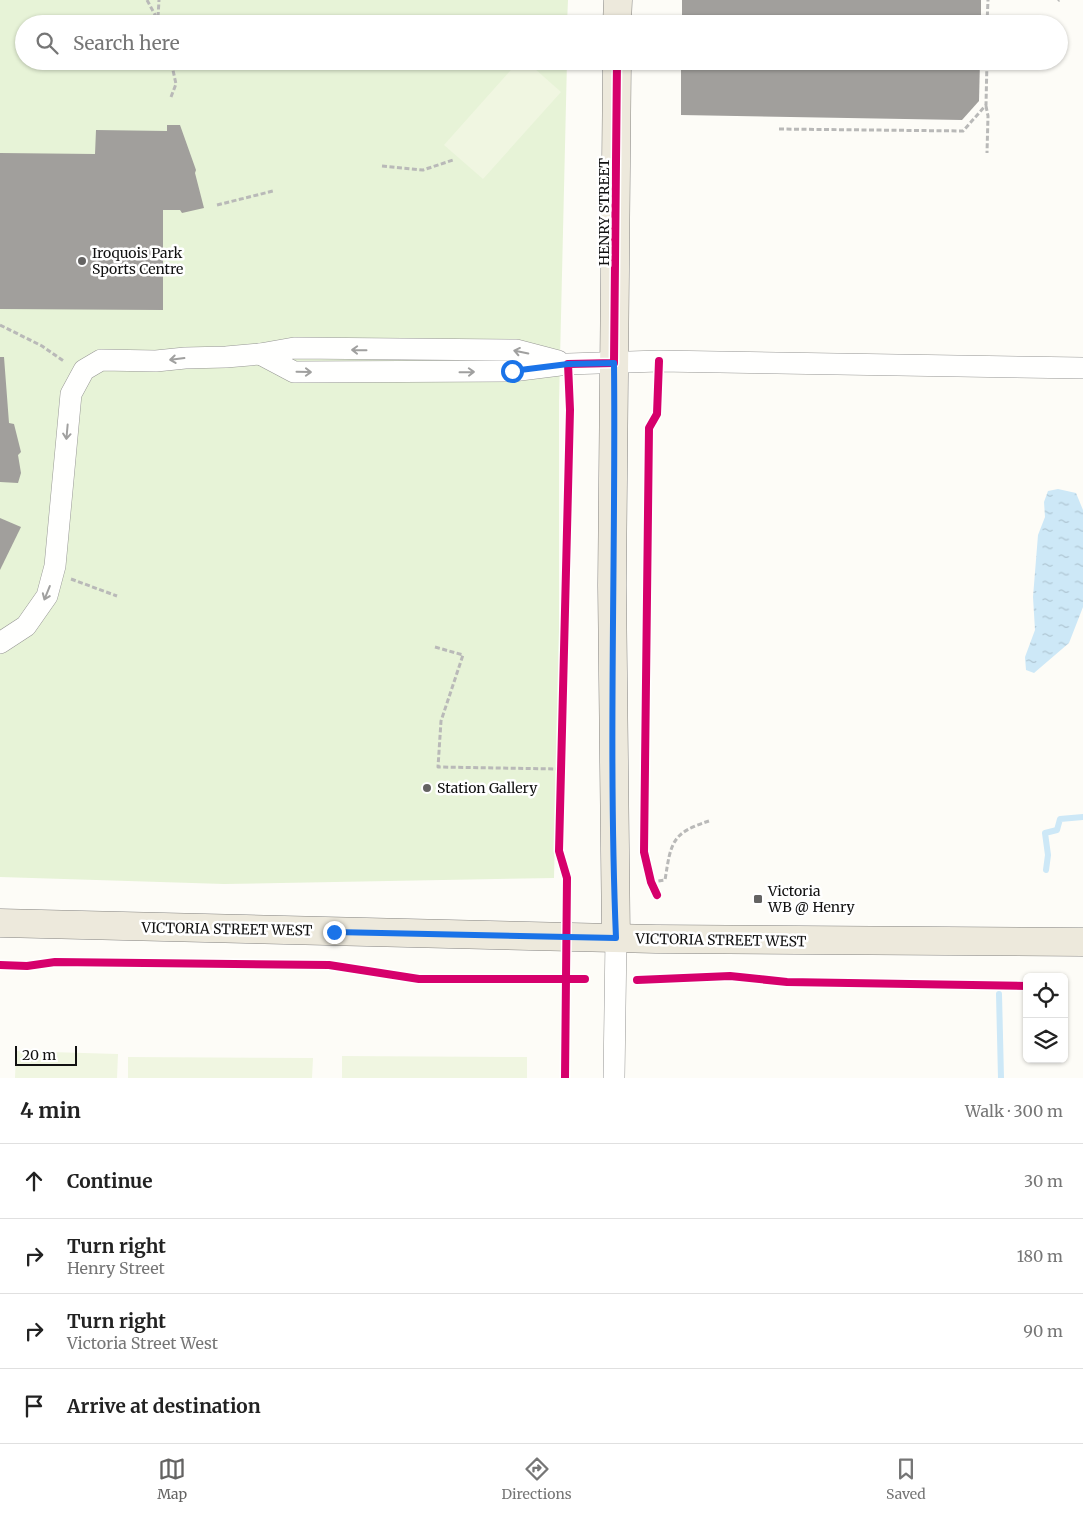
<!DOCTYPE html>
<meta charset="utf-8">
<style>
:root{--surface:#fff;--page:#f6f6f6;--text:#222;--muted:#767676;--line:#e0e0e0;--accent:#646362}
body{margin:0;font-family:Merriweather,serif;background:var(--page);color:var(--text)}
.controls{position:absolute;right:15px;bottom:15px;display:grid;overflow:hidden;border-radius:8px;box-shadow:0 1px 4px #0004}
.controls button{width:45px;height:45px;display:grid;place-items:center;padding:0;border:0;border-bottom:1px solid var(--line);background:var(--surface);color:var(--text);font:25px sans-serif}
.scale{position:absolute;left:15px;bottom:12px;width:62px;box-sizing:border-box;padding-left:5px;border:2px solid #111;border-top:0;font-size:14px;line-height:18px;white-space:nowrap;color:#111;-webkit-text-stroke:4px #fff;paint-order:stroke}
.stop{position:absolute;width:15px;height:15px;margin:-11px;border:4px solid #1a73e8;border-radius:50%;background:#fff}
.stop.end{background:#1a73e8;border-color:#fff;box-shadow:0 1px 5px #0008}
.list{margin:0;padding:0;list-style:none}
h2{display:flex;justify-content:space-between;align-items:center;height:65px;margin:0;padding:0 20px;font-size:21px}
h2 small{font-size:16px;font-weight:400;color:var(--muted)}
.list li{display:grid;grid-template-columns:32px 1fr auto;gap:15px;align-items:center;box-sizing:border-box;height:75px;padding:0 20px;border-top:1px solid var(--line)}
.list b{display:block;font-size:19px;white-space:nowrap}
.list p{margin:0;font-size:16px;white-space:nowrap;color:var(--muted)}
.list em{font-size:16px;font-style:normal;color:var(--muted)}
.icon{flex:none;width:28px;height:28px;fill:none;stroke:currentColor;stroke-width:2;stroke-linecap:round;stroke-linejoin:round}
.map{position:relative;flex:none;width:1083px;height:1078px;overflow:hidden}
.search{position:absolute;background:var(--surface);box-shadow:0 1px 4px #0004;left:15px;right:15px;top:15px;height:55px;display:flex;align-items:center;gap:12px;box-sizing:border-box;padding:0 18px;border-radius:28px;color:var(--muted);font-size:19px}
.sheet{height:365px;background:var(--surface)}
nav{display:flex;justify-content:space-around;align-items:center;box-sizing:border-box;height:70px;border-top:1px solid var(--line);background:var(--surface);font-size:14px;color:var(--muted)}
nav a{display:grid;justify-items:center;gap:2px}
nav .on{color:var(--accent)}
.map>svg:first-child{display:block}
.park{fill:#e7f3d7}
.pitch{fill:#f0f6e1}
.water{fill:url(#water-ripples)}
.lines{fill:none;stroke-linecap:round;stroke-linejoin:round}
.stream{stroke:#cde8f7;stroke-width:6}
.building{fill:#a19f9c}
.minor-casing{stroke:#979795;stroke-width:22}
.major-casing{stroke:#858482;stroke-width:29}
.path{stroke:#b9b9b8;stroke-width:3;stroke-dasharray:5 2.5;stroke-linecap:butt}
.minor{stroke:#fffffe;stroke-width:21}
.major{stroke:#ede9dc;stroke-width:28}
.cycleway-casing{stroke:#fff;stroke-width:11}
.cycleway{stroke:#d6006c;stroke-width:8}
.oneway{stroke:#a0a09f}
.route{stroke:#1a73e8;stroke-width:6}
.poi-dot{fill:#646362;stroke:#fff;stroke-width:2}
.labels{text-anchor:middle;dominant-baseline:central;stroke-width:5;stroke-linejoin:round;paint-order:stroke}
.street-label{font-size:14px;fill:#111;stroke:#fff}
.poi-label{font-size:14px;fill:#111;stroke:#fff;text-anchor:start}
</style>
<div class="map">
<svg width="1083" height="1078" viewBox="0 0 1083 1078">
<defs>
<pattern id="water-ripples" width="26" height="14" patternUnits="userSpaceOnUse" patternTransform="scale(1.25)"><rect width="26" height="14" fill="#cde8f7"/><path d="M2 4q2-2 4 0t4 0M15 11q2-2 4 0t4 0" fill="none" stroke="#afc6d3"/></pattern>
</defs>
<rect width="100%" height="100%" fill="#fdfcf7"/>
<polygon class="park" points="0,0 568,0 567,24 24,24 24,61 567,61 559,402 559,664 554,878 224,884 0,877"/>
<g class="pitch">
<polygon points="519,61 526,61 561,92 483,179 444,145"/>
<polygon points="16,1051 118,1054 117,1078 15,1078"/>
<polygon points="342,1056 527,1057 527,1078 342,1078"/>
<polygon points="128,1057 313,1058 312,1078 128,1078"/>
</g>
<polygon class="water" points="1058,489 1076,493 1083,510 1083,607 1069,643 1034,673 1026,670 1025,657 1035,630 1033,597 1038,535 1045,517 1044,502 1048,491"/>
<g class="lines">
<g class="stream">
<polyline points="1046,870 1048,855 1045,833 1057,830 1060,819 1083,817"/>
<polyline points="999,994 1001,1078"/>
</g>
</g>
<g class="building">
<rect x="682" y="0" width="299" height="24"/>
<polygon points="681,61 980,61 979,101 962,120 681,115"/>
<polygon points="167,125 180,125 196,170 195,173 204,208 182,213 180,210 163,210 163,310 0,309 0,153 95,154 96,130 167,131"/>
<polygon points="0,357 4,357 9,423 14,424 21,452 18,455 21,473 18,483 0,482"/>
<polygon points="0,518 21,527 0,570"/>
</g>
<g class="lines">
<defs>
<g id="minor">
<polyline points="260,354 294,372 512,371 568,364 659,361 1083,368"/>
<polyline points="0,643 26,626 47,596 55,566 71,394 84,370 101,360 156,361 185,358 226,357 260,354 294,348 516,350 558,361"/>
<polyline points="614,1078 616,938"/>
</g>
<g id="major">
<polyline points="617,24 618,0"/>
<polyline points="0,923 656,939 1083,942"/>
<polyline points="616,938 612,585 617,61"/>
</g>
</defs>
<use href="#minor" class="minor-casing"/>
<use href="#major" class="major-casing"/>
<g class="path">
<polyline points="147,0 160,24"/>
<polyline points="1058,1 1059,0"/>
<polyline points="158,17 159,0"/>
<polyline points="987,24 988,0"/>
<polyline points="171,97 176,84 171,61"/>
<polyline points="986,106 988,116 987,153"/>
<polyline points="779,129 963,131 986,105 987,61"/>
<polyline points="382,166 423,170 453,160"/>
<polyline points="217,205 273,191"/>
<polyline points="0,325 42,346 65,362"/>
<polyline points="71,579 117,596"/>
<polyline points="435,647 463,655 441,721 438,767 560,769"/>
<path d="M 651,882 L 665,880 C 671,843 671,833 709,821"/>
</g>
<use href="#minor" class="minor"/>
<use href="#major" class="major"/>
<defs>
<g id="cycleway">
<polyline points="657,895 651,882 644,852 649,428 657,414 659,361"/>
<polyline points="0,965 27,966 55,962 329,965 419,979 585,979"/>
<polyline points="637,980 730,976 787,982 1027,986"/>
<polyline points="565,1078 567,878 559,851 570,410 568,364 614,363 617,61"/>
</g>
</defs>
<use href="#cycleway" class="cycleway-casing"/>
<use href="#cycleway" class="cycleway"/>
</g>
<defs><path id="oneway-shaft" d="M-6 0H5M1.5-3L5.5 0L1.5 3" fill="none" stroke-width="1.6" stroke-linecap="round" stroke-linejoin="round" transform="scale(1.25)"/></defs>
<g class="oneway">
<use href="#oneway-shaft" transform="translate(359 350) rotate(-179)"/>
<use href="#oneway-shaft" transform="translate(521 352) rotate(-168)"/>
<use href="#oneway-shaft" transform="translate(177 359) rotate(173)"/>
<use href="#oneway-shaft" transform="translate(304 372) rotate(1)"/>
<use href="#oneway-shaft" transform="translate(467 372) rotate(-1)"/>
<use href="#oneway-shaft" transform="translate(67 432) rotate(95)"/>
<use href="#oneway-shaft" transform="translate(47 593) rotate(112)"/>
</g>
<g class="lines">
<path class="route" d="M 334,932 L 616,938 C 608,747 616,555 614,363 L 568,364 L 512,371"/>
</g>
<g class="poi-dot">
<circle cx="82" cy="261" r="5"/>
<circle cx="427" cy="788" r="5"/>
<rect x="753" y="894" width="10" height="10" rx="2.5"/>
</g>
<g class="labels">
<g class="street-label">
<text transform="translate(604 212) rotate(-90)">HENRY STREET</text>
<text transform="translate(227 929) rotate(1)">VICTORIA STREET WEST</text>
<text transform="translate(721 940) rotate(1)">VICTORIA STREET WEST</text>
</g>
<g class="poi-label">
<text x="92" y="253">Iroquois Park<tspan x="92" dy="16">Sports Centre</tspan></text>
<text x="437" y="788">Station Gallery</text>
<text x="768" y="891">Victoria<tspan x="768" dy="16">WB @ Henry</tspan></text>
</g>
</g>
</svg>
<div class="controls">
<button><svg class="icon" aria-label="locate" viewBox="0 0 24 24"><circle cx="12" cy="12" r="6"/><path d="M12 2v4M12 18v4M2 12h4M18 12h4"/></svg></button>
<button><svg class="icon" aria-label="layers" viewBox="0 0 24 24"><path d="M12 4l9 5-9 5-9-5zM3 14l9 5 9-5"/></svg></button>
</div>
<div class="scale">20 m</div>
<div class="stop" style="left:512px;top:371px"></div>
<div class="stop end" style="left:334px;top:932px"></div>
<div class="search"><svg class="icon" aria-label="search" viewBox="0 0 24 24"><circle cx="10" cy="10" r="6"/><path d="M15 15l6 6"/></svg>Search here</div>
</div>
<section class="sheet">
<h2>4 min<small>Walk · 300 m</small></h2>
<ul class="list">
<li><svg class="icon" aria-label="ahead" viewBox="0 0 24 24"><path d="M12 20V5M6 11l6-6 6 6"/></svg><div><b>Continue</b></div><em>30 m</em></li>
<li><svg class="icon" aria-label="right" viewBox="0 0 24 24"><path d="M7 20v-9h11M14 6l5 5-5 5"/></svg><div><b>Turn right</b><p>Henry Street</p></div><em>180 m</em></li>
<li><svg class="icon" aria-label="right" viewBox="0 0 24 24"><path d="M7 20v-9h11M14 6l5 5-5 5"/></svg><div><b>Turn right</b><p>Victoria Street West</p></div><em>90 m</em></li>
<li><svg class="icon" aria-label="arrive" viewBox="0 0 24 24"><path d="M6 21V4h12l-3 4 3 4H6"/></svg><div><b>Arrive at destination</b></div></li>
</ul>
</section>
<nav>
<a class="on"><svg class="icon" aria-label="map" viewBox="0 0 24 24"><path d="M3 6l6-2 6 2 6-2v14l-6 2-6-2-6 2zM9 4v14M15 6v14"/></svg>Map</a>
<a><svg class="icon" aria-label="directions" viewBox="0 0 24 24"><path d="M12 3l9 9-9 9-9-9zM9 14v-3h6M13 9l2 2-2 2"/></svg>Directions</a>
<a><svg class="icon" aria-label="saved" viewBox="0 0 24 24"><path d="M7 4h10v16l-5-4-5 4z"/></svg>Saved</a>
</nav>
